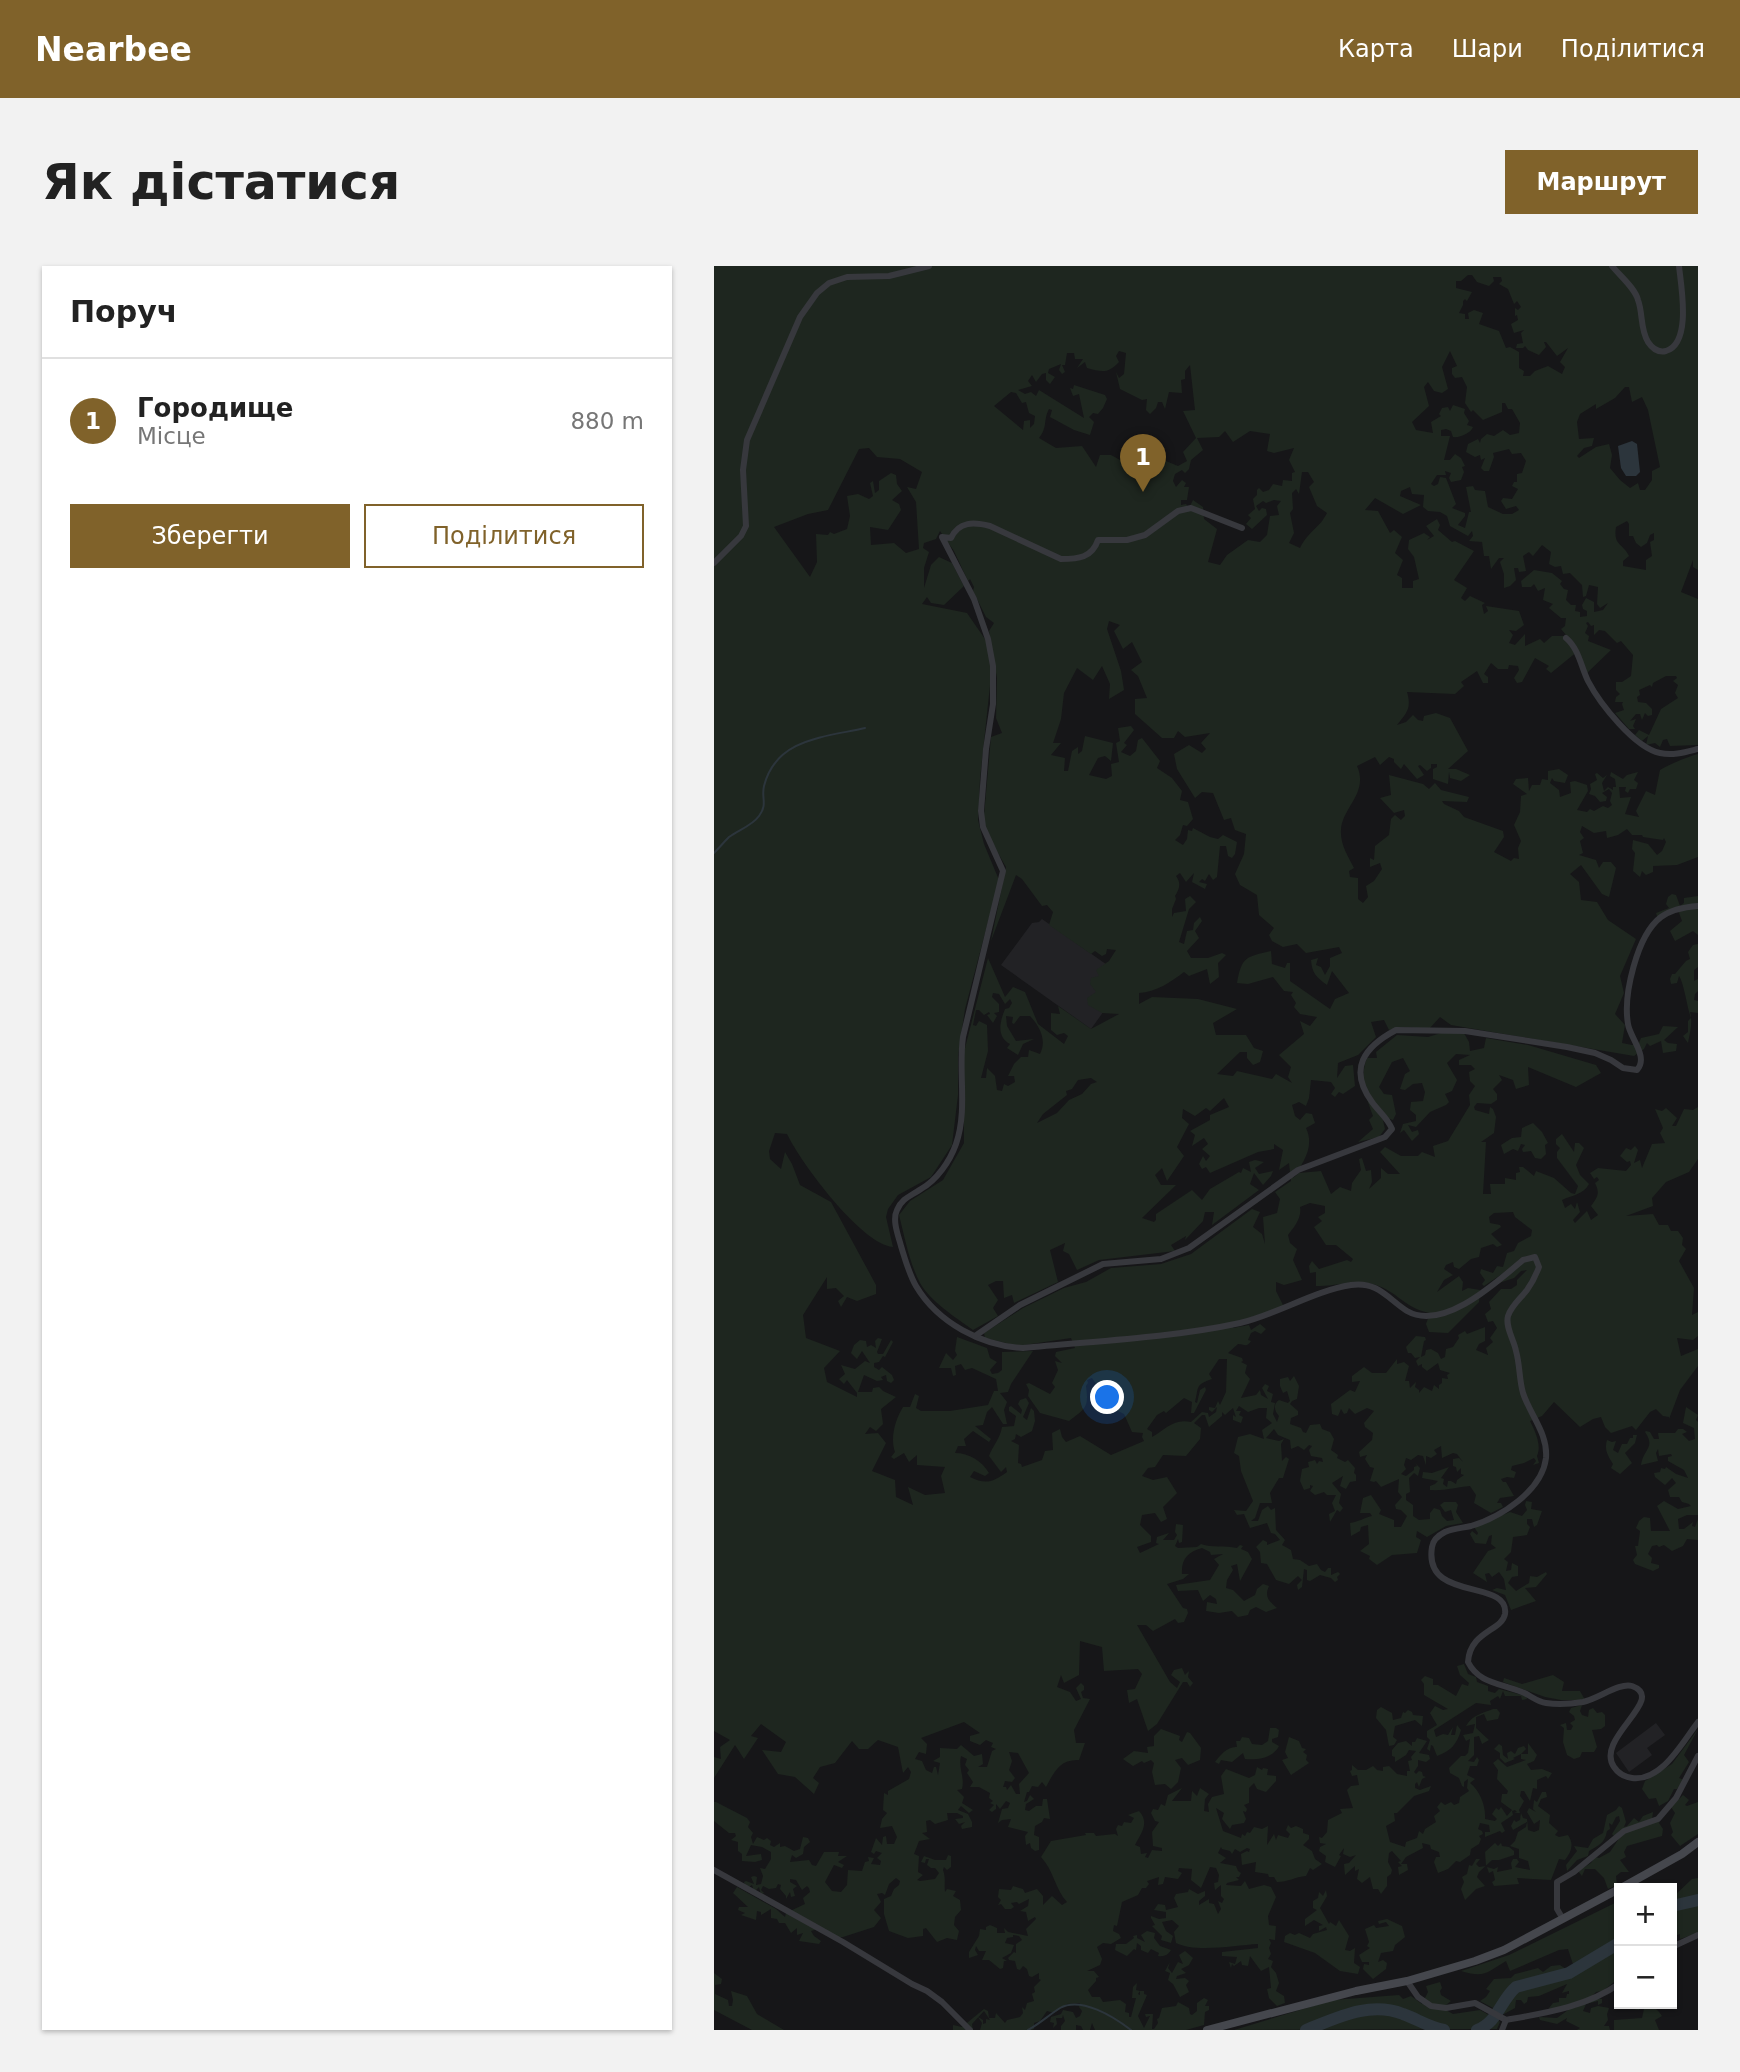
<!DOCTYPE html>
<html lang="uk">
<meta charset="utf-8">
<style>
:root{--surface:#fff;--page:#f2f2f2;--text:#222;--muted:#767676;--line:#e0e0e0;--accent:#80622a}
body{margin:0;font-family:"DejaVu Sans",sans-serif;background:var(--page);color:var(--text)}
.controls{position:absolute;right:21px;bottom:21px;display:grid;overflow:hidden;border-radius:0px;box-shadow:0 2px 5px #0004}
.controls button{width:63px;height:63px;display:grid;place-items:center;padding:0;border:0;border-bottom:2px solid var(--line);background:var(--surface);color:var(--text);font:35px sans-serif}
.you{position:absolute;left:394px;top:1132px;width:24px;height:24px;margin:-18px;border:5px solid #fff;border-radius:50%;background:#1a73e8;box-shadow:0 0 0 10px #1a73e833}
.badge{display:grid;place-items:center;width:46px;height:46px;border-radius:50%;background:var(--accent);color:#fff;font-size:23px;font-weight:700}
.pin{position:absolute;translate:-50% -58px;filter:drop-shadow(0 2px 4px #0008)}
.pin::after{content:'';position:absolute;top:37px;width:24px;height:21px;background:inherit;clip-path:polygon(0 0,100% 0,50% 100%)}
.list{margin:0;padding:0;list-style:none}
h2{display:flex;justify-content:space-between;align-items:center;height:91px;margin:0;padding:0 28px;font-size:30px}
h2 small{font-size:23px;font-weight:400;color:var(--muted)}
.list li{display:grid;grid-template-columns:46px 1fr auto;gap:21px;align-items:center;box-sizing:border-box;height:126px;padding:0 28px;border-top:2px solid var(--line)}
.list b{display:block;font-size:26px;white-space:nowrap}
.list p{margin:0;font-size:23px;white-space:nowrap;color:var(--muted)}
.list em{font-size:23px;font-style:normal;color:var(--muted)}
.actions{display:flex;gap:14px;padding:21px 28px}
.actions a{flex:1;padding:16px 0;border:2px solid var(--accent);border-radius:0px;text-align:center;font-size:24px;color:var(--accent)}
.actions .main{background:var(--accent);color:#fff}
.map{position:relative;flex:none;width:984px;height:1764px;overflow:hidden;border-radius:0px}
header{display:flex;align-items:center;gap:42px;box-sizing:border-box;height:98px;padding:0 35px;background:var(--accent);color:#fff}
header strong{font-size:33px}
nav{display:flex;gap:38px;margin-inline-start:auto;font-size:24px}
.intro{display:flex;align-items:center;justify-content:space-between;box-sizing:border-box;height:168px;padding:0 42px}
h1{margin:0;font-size:49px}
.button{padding:18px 32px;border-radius:0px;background:var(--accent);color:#fff;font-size:24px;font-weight:700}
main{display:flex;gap:42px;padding:0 42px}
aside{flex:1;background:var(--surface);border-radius:0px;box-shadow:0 2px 5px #0004}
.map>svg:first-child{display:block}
.built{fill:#222225}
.green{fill:#1e261f;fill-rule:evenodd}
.water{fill:#2c353c}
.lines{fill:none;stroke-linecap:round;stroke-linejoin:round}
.stream{stroke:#2c353c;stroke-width:2}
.river{stroke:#2c353c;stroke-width:12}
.minor{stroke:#37383d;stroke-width:6}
.secondary{stroke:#45474d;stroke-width:8}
</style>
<header>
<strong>Nearbee</strong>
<nav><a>Карта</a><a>Шари</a><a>Поділитися</a></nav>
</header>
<div class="intro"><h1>Як дістатися</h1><a class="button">Маршрут</a></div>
<main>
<aside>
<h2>Поруч<small></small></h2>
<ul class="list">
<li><span class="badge">1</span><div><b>Городище</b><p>Місце</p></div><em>880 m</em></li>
</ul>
<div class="actions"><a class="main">Зберегти</a><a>Поділитися</a></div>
</aside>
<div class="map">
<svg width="984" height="1764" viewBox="0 0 984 1764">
<rect width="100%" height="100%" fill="#161618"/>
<g class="built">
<polygon points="328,653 413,713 377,763 287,699 318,657 325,656"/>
<polygon points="942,1457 951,1469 933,1482 938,1489 915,1506 902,1487"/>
</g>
<g class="green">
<path d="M 0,0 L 984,0 L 984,304 L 979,301 L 979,294 L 967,326 L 984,333 L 984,479 L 956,480 L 953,473 L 949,474 L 946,481 L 941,477 L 932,479 L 934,470 L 928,475 L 921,469 L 925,464 L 935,469 L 947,443 L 964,432 L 961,427 L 964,419 L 959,415 L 963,412 L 962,410 L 952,410 L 939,417 L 938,421 L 936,419 L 925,424 L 926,429 L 923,431 L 924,436 L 932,437 L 938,443 L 938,449 L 934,450 L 931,447 L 928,454 L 926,448 L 922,448 L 916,455 L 922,453 L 919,460 L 921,463 L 915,463 L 901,447 L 910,444 L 908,438 L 909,436 L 901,436 L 902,431 L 906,428 L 902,424 L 902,416 L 908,416 L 917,410 L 919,389 L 907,375 L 903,377 L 891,365 L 885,364 L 880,369 L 880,359 L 877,360 L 874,356 L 872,357 L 874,360 L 871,367 L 875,370 L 874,375 L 897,384 L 873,407 L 864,385 L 837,407 L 832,403 L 835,400 L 821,392 L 808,416 L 803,417 L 800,412 L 805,404 L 804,400 L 795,399 L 794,403 L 784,403 L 777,397 L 770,408 L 774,411 L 774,417 L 769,417 L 763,405 L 747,416 L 750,420 L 741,428 L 693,426 C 698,443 692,447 683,459 L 692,456 L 699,449 L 704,454 L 709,455 L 710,450 L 722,447 L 736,452 L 754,485 L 734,503 L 742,503 L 756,509 L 747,515 L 736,512 L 735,506 L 734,518 L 719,513 L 719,503 L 723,501 L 723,498 L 717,498 L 717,502 L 713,505 L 706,499 L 704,500 L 710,509 L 703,513 L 690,498 L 687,503 L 680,496 L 680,493 L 675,491 L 666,499 L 661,491 L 643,500 C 655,527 628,542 627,564 C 626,578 634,590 640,602 L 635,605 L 636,611 L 644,612 L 644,633 L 649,637 L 654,631 L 652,620 L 660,615 L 668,603 L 666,597 L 656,601 L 656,592 L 660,594 L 661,580 L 675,569 L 677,553 L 681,549 L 687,554 L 691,550 L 690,544 L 680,547 L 666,532 L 677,529 L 675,509 L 709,518 L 715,523 L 721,517 L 727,524 L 755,531 L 753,536 L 728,535 L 730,538 L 745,545 L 750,551 L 789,565 L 790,571 L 780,586 L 797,595 L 800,592 L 805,593 L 804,582 L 807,575 L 800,559 L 806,546 L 807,530 L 813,528 L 799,518 L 802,513 L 814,512 L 815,525 L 818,519 L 826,519 L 828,513 L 834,514 L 834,505 L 845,503 L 854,509 L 851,517 L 840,515 L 838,512 L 836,517 L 845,524 L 846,531 L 857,527 L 856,516 L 861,515 L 873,519 L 874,525 L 863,544 L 873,546 L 876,543 L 880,545 L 889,540 L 894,542 L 898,539 L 896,535 L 898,527 L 895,523 L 888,527 L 893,531 L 892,535 L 886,536 L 881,530 L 875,528 L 877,523 L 876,518 L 883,514 L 881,508 L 883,507 L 889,512 L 893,509 L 888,517 L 890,525 L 894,521 L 899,524 L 899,521 L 902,521 L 901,513 L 896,510 L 897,506 L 909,513 L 913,509 L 924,506 L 920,514 L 924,517 L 922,523 L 916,523 L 914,527 L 911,525 L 912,521 L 905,521 L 906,532 L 917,531 L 911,548 L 925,551 L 922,545 L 932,525 L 941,529 L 946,504 C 956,498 973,491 984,488 L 984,591 L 963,599 L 939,600 L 939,606 L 932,609 L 928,605 L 926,611 L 919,605 L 921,587 L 918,583 L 919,574 L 934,578 L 943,589 L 948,585 L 952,576 L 950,572 L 949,574 L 929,571 L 928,569 L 918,569 L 913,563 L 904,569 L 893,572 L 892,565 L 880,567 L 868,560 L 866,566 L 870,572 L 866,575 L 869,587 L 865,589 L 882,594 L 885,602 L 889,596 L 897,596 L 902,602 L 895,631 L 888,628 L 867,599 L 856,608 L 865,616 L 867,634 L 883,636 L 894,654 L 922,673 L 906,710 L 910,727 L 901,748 L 911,759 L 908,777 L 918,779 L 925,777 L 927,772 L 945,768 L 949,760 L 964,761 L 950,774 L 954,777 L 963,778 L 962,785 L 949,787 L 947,775 L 936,780 L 933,777 L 930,783 L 920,790 L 737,759 L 726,751 L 715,763 L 689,761 L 675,764 L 670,754 L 657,756 L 662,771 L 644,789 L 624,797 L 623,812 L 631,800 L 639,799 L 641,820 L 629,828 L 625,826 L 621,831 L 617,828 L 621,822 L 617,816 L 597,814 L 595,832 L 592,840 L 585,836 L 578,839 L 581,850 L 586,854 L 592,847 L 598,848 L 601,857 L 592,862 C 601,881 589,897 579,912 L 585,907 L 607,905 L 617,928 L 626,921 L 637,925 L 638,917 L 647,904 L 645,893 L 648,892 L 652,905 L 657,904 L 658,916 L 655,923 L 667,912 L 667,902 L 674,908 L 686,908 L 666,886 L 671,881 L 687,890 L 704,890 L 708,886 L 721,891 L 719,880 L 734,875 L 756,839 L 755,829 L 761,820 L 756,815 L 755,806 L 761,803 L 757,799 L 745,799 L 745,794 L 756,789 L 742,788 L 733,797 L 743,814 L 738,825 L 731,828 L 735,836 L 732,839 L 716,846 L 702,861 L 694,859 L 698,866 L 704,864 L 705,868 L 698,875 L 690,864 L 686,867 L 689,858 L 702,855 L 702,849 L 696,844 L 697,836 L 709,835 L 711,826 L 708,817 L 699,818 L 691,824 L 686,823 L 691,808 L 696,805 L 689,792 L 678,796 L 665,821 L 670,828 L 678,829 L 682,848 L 679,854 L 668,850 L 671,863 L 665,871 L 644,876 L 659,863 L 655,854 L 659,850 C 652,831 645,812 653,792 L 663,792 L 662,786 L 683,769 L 714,771 L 727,767 L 750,767 L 755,776 L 756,785 L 770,782 L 772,772 L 814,779 L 882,799 L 887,807 L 862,821 L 814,801 L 815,819 L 802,823 L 799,814 L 785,809 L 788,814 L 779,823 L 783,828 L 783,834 L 777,838 L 763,837 L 760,841 L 761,844 L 775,848 L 776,841 L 779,843 L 782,851 L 780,867 L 767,876 L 772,876 L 769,928 L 777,928 L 776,918 L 791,918 L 791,912 L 802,914 L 802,907 L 806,906 L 805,901 L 809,901 L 820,910 L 822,905 L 840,912 L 857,927 L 861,928 L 864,920 L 843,892 L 843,886 L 846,882 L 842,878 L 842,873 L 848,868 L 860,886 L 861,877 L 865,877 L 870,882 L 862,899 L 866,909 L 875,918 C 869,929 858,929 848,934 L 851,942 L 857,938 L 861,943 L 863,936 L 866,946 L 859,954 L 861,957 L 873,945 L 877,954 L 884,949 L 877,940 C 884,931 886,927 881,917 L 885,914 L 883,911 L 880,913 L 876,907 L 884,902 L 912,905 L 917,899 L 916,895 L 913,896 L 906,890 L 912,882 L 917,884 L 921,880 L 924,884 L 920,897 L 926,894 L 928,902 L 938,878 L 951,877 L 946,867 L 949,862 L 941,843 L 948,845 L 952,842 L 963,852 L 958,860 L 962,860 L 970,843 L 979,844 L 984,841 L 984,893 L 975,906 L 952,916 L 938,932 L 939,940 L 912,950 L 939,948 L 945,959 L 954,959 L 957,965 L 964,965 L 969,972 L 968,979 L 972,983 L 965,995 L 980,1022 L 978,1049 L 984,1046 L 984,1070 L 979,1074 L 963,1072 L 967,1090 L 984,1083 L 984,1100 L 966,1124 L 955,1153 L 955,1151 L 949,1150 L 942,1143 L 936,1146 L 922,1164 L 918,1160 L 897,1167 L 891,1161 L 887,1151 L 879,1153 L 866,1161 L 840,1136 L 828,1150 L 816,1155 C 821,1165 828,1179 823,1190 L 825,1197 L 819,1199 L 822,1195 L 820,1192 L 810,1197 L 798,1200 L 797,1204 L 802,1206 L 800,1212 L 793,1211 L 787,1213 L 789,1216 L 792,1216 L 800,1230 L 786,1232 L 783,1237 L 787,1237 L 789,1241 L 777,1247 L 760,1237 L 762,1229 L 756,1220 C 743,1221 731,1225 716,1224 L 716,1220 L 721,1218 L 724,1215 L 708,1212 L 709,1206 L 718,1207 L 735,1201 L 727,1212 L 730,1213 L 729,1218 L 733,1221 L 734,1215 L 737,1215 L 742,1218 L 743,1214 L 750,1209 L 747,1208 L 747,1202 L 743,1206 L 742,1201 L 739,1200 L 739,1193 L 745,1192 L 749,1196 L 743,1188 L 739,1187 L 728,1192 L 727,1180 L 720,1184 L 723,1188 L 717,1192 L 712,1190 L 712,1199 L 709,1190 L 704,1189 L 697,1194 L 692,1192 L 690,1199 L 692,1203 L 687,1208 L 692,1210 L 700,1204 L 700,1201 L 703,1200 L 701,1197 L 706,1202 L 704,1210 L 700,1207 L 695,1212 L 696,1226 L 692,1228 L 692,1234 L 699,1239 L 699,1250 L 705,1254 L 716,1253 L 716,1247 L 720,1242 L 726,1244 L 728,1250 L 733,1255 L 740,1254 L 737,1244 L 731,1246 L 726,1239 L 730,1236 L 742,1236 L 744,1239 L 742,1246 L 749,1257 L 732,1260 L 713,1271 L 703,1265 L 702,1271 L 707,1274 L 703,1287 L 678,1289 L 663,1299 L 655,1293 L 656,1290 L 646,1285 L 655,1278 L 654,1259 L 647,1261 L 646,1265 L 637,1270 L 636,1257 C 644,1256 650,1252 658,1250 L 656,1247 L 646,1247 L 649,1232 L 657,1229 L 667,1244 L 665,1248 L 680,1254 L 680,1261 L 687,1261 L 693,1250 L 687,1244 L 682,1243 L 681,1239 L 688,1231 L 684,1226 L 685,1213 L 667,1221 L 662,1215 L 660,1216 L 656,1215 L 660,1202 L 656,1201 L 651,1193 L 653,1189 L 646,1191 L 645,1186 L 658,1174 L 659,1167 L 651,1161 L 650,1157 L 660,1145 L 653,1142 L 641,1148 L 635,1142 L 633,1147 L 630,1148 L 627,1143 L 624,1150 L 618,1148 L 617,1138 L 636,1124 L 641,1126 L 646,1115 L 638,1116 L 638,1110 L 650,1101 L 658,1107 L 672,1107 L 683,1093 L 683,1098 L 690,1096 L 695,1100 L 691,1115 L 695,1115 L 696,1122 L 702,1116 L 701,1121 L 705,1124 L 705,1127 L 710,1121 L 718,1125 L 720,1119 L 725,1123 L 725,1119 L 728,1117 L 728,1112 L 734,1113 L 733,1109 L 736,1107 L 726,1104 L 724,1097 L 713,1105 L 708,1101 L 708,1098 L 704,1100 L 702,1095 L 706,1091 L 701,1092 L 697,1087 L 694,1087 L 692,1081 L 702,1070 L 711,1071 L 712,1074 L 710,1075 L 707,1091 L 711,1089 L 712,1084 L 717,1083 L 724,1087 L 727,1093 L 731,1091 L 732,1083 L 739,1081 L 745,1072 L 744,1069 L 751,1065 L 753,1068 L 771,1061 L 771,1075 L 765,1078 L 762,1084 L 774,1089 L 772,1082 L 779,1076 L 776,1072 L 783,1062 L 779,1055 L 774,1056 L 771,1048 L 777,1043 L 775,1036 L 787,1023 L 797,1023 L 803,1019 L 803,1014 L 813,1004 L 807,1005 L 800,1012 L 785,1017 L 791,1006 L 770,1020 L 768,1018 L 771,1014 L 766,1007 L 767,1003 L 779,1007 L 783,1000 L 789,1001 L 793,987 L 800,985 L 804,977 L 817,970 L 818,964 L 801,951 L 799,946 L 780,947 L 775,951 L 776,957 L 786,959 L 787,961 L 777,968 L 788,979 L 783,981 L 779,978 L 767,982 L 765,991 L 757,993 L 745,1003 L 740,1001 L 739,996 L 732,999 L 730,1003 L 739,1009 L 730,1014 L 723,1026 L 745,1010 L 749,1016 L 748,1025 L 754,1022 L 766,1024 L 765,1036 L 734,1067 L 715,1066 L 712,1058 L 716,1047 C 690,1042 684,1026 662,1019 C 641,1012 623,1021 602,1020 L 602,1006 L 596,1007 L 595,1000 L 598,995 L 605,1003 L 633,994 L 637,996 L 639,993 L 622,979 L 612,979 L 600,961 L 608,955 L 604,951 L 611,947 L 611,940 L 596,937 L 586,941 C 588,952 580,961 574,969 L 576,977 L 583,983 L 579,994 L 588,1014 L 570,1019 L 562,1016 L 562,1025 L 570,1041 L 522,1056 L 519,1062 L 535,1059 L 537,1064 L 546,1058 L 552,1063 L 547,1068 L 541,1065 L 537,1067 L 534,1074 L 537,1075 C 533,1082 530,1078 524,1078 L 514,1087 L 528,1092 L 529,1095 L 527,1096 L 533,1099 L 531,1107 L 536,1113 L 527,1132 L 542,1129 L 546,1124 L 547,1129 L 554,1133 L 548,1122 L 551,1118 L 555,1120 L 553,1125 L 559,1128 L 557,1136 L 561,1137 L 559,1148 L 563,1156 L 565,1150 C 560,1144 559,1138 565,1134 L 574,1137 L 576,1135 L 573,1125 L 569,1127 L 566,1120 L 566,1113 L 574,1111 L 576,1115 L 580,1110 L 585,1120 L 583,1133 L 578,1135 L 576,1138 L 584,1145 L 584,1149 L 577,1152 L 576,1158 L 587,1162 L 589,1166 L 592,1167 L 596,1159 L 606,1158 L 608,1163 L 616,1166 L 620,1173 L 617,1184 L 624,1189 L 623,1192 L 631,1196 L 634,1194 L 641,1202 L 640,1207 L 642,1209 L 642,1215 L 636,1216 L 632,1223 L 626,1220 L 629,1210 L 618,1217 L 627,1228 L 625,1237 L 629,1242 L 626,1246 L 623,1244 L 616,1256 L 615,1248 L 621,1245 L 618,1237 L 622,1229 L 613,1229 L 610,1226 L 601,1229 L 596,1225 L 599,1220 L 596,1219 L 596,1222 L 590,1224 L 586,1215 L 588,1203 L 595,1201 L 594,1196 L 601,1194 L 603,1198 L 605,1195 L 609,1196 L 608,1192 L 597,1190 L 595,1184 L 598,1180 L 595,1179 L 590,1184 L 584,1180 L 577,1183 L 576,1174 L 564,1169 L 560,1163 L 552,1172 L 565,1175 L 570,1173 L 567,1178 L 568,1195 L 572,1191 L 575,1193 L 569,1212 L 565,1212 L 556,1227 L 558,1237 L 546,1237 L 541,1252 L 537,1255 L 544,1255 L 548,1244 L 554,1240 L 557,1244 L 561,1242 L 562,1264 L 571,1274 L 568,1279 L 577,1284 L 579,1293 L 586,1294 L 595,1300 L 603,1298 L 607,1304 L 611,1306 L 614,1302 L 617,1302 L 617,1309 L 624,1306 L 626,1308 L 623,1311 L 624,1314 L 621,1316 L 617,1312 L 606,1309 L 596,1315 L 593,1314 L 593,1304 L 590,1303 L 588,1321 L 584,1324 L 583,1319 L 588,1314 L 584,1310 L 575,1318 L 562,1314 L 553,1298 L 547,1297 L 546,1286 L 542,1281 L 549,1274 L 553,1276 L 553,1279 L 566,1274 L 561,1268 L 557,1267 L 553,1257 L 536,1262 L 530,1248 L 523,1249 L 520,1244 L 532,1245 L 539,1235 L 527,1205 L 525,1190 L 520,1187 L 524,1171 L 536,1168 L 550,1173 L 548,1164 L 558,1157 L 552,1152 L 553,1142 L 545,1142 L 534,1146 L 525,1140 L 522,1145 L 527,1145 L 525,1149 L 529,1151 L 527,1157 L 519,1154 L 519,1149 L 522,1151 L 519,1142 L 511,1149 L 508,1146 L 508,1150 L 495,1161 L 491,1149 L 488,1149 L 480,1157 L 487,1162 L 486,1173 L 472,1190 L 449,1189 L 441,1201 L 434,1202 L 428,1210 L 439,1214 L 453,1211 L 463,1227 L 449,1241 L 453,1253 L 447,1256 L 441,1247 L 428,1249 L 426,1259 L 437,1270 L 437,1276 L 423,1281 L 426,1287 L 445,1278 L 442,1277 L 443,1271 L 455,1267 L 449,1274 L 460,1274 L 463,1269 L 461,1266 L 462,1258 L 469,1259 L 468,1276 L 465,1277 L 464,1273 L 461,1280 L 464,1282 L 483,1281 L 487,1278 C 498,1282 511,1279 523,1282 L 526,1279 L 529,1280 L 527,1283 L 534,1286 L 538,1293 L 526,1315 L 523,1298 L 517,1300 L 519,1304 L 513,1314 L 512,1322 L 519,1324 L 530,1335 L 541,1329 L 543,1323 L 549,1318 L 555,1320 C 550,1331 555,1335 563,1342 L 552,1346 L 542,1341 L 536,1344 L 534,1349 L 524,1351 L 518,1345 L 505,1347 L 492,1345 L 493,1336 L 503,1338 L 502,1333 L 496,1329 L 489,1335 L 484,1324 L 464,1325 L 462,1319 L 496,1314 L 505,1299 L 500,1293 L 509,1288 L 497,1289 L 496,1286 L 488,1282 C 474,1286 467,1293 468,1308 L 475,1308 L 469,1313 L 453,1318 L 469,1342 L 473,1343 L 474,1347 L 470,1356 L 464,1357 L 461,1353 L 439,1365 L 432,1359 L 423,1359 L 456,1416 L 463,1422 L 466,1416 L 457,1409 L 460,1404 L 468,1402 L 471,1409 L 475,1405 L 474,1411 L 479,1417 L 476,1421 L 473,1416 L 469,1416 L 443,1458 L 434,1465 L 423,1433 L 415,1437 L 413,1424 L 421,1423 L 428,1408 L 424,1403 L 390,1405 L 388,1381 L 366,1375 L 365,1409 L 350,1417 L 347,1409 L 343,1421 L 356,1426 L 362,1435 L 367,1433 L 362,1422 L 367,1417 L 370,1420 L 370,1424 L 367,1426 L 369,1432 L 376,1433 L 360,1464 L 362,1477 L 371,1477 L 365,1494 C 346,1493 340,1506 332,1521 L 328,1516 L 324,1521 L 318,1520 L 315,1526 L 313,1526 L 310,1536 L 313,1535 L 316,1529 L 320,1533 L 312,1538 L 311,1544 L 315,1545 L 322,1540 L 328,1540 L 329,1533 L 333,1533 L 336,1553 L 330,1552 L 328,1556 L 321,1560 L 320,1569 L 325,1571 L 325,1584 L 321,1585 L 317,1582 L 316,1577 L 312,1579 L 311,1570 L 314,1566 L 294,1561 L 297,1553 L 288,1554 L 284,1557 L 288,1543 L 294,1542 L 296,1537 L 292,1535 L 286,1543 L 282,1538 L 282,1543 L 278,1546 L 275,1544 L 280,1539 L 276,1537 L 279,1535 L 275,1532 L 276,1527 L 265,1521 L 256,1521 L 259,1516 L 253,1507 L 255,1504 L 251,1499 L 253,1493 L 247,1490 C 244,1502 251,1511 248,1523 L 243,1524 L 250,1531 L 248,1537 L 259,1544 L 255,1547 L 247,1540 L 244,1544 L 254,1548 L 258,1556 L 258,1561 L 248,1563 L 247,1560 L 251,1556 L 245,1558 L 241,1553 L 249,1552 L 249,1550 L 243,1547 L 233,1547 L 234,1554 L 221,1558 L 216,1554 L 212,1555 L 213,1566 L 208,1567 L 216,1573 L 205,1575 L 200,1588 L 205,1590 L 204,1606 L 209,1609 L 203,1614 L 206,1615 L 221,1613 L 225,1607 L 221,1602 L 217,1602 L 213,1599 L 215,1593 L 212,1593 L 211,1597 L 207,1596 L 210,1590 L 221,1594 L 232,1594 L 234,1589 L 237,1590 L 237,1601 L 233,1604 L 230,1601 L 229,1604 C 232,1612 230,1618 231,1626 L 233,1623 L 242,1625 L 239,1630 L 246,1634 L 247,1644 L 241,1651 L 240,1659 L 245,1665 L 243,1674 L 233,1672 L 223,1676 L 212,1662 L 209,1663 L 209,1670 L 194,1672 L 175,1665 L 170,1648 L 170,1633 L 177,1630 L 180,1623 L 185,1619 L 186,1615 L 182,1612 L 175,1618 L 171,1629 L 168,1627 L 163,1628 L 167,1636 L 160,1644 L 167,1652 L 160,1661 L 129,1671 L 123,1671 L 107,1662 L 97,1665 L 100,1670 L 107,1675 L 105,1678 L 85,1675 L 89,1667 L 83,1669 L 83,1662 L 77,1667 L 71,1657 L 65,1657 L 63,1653 L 57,1652 L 57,1643 L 47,1649 L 47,1646 L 43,1645 L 42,1654 L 27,1649 L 31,1647 L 24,1644 L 25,1641 L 34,1641 L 19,1627 L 23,1621 L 62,1643 L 71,1651 L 72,1647 L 91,1638 L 89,1632 L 96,1626 L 95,1622 L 93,1620 L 88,1624 L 82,1614 L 76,1613 L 76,1616 L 83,1620 L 79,1623 L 81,1630 L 77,1631 L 76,1626 L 72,1633 L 72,1630 L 66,1623 L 67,1619 L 64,1618 L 62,1622 L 55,1623 L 49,1620 L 47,1624 L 50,1627 L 47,1629 L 45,1621 L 40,1626 L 38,1619 L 33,1622 L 31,1620 L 30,1616 L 32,1615 L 40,1618 L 37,1611 L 40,1610 L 43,1611 L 42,1619 L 47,1618 L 49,1610 L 46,1602 L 51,1603 L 57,1593 L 57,1586 L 48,1581 L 37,1579 L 32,1590 L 47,1588 L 48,1594 L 41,1596 L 28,1595 L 28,1588 L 24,1585 L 24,1576 L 17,1574 L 22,1570 L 21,1567 L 15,1567 L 0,1555 L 0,1536 L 2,1536 L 33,1552 L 36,1556 L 34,1561 L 39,1567 L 37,1571 L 39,1578 L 43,1571 L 50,1574 L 53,1572 L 57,1575 L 56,1579 L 60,1581 L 66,1577 L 66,1581 L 71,1580 L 80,1585 L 86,1583 L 89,1571 L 94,1572 L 96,1576 L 90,1581 L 89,1588 L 82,1592 L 78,1589 L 76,1596 L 95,1594 L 98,1599 L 102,1600 L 110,1586 L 125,1586 L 124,1590 L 133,1590 L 124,1596 L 130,1599 L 128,1602 L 120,1599 L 111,1616 L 118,1625 L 127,1626 L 133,1619 L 134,1604 L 148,1605 L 151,1596 L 155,1595 L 154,1591 L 160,1592 L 157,1598 L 166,1599 L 167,1595 L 163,1592 L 168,1587 L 162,1585 L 160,1588 L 157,1586 L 162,1572 L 168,1579 L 169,1571 L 172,1570 L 173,1578 L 180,1578 L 183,1571 L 178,1560 L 166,1562 L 168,1553 L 173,1547 L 169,1544 L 170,1527 L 174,1529 L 174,1525 L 195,1513 L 197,1506 L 194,1501 L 189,1507 L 184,1481 L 164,1474 L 154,1483 L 145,1483 L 138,1475 L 121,1497 L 106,1501 L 99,1512 L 105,1517 L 100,1528 L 81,1511 L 64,1508 L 48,1484 L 67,1486 L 72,1476 L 47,1458 L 37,1470 L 44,1472 L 30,1493 L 21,1479 L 0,1512 L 0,1491 L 7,1493 L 6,1481 L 16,1474 L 0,1465 ZM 754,9 L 758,9 L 763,16 L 775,20 L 780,15 L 779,11 L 787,11 L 788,15 L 785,18 L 794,23 L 800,38 L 803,35 L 807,41 L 804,44 L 801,42 L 801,50 L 803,49 L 804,54 L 797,58 L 800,67 L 810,64 L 807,67 L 809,77 L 803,78 L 802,82 L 809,82 L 811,80 L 814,84 L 825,89 L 832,81 L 830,76 L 832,76 L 843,90 L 854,82 L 846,96 L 851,101 L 848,108 L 834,100 L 821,105 L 816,110 L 809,110 L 810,105 L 805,102 L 805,86 L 796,81 L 792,82 L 785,65 L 765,58 L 769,47 L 760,44 L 754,47 L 755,53 L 751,53 L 751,48 L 745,47 L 749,39 L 749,35 L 751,33 L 753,35 L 758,26 L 742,22 L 742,15 L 747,15 ZM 405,85 L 412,87 L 410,108 L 405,112 L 402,106 L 406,123 L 428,134 L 433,133 L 432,144 L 436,148 L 442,142 L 444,136 L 448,136 L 451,143 L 455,126 L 468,127 L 467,114 L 471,113 L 471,105 L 476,99 L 481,144 L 469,145 L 482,172 L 469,186 L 473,195 L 464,200 L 430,186 L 415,199 L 397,189 L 386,189 L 382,201 L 368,180 L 342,182 L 325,172 C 334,161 329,154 335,143 L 338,144 L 336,151 L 360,164 L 376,169 L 380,156 L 375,151 L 379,147 L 384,148 L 389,142 L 393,133 L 391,129 L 360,119 L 359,123 L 356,122 L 359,130 L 365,128 L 370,152 L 325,124 L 322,130 L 317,126 L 311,128 L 304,124 L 318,120 L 314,115 L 318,109 L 322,116 L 328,108 L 332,107 L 332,114 L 336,118 L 341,111 L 334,107 L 335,103 L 347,98 L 345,104 L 348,108 L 351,106 L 348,99 L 351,99 L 353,87 L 360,87 L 361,93 L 369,93 L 363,102 L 371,96 L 373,102 C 388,106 394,108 405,96 L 402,90 ZM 736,85 L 743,100 L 738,102 L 738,108 L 741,112 L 748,111 L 753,121 L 751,137 L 757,146 L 759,144 L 769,154 L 788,146 L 788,137 L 791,137 L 794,143 L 798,143 L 806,157 L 805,167 L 796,169 L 789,164 L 780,170 L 773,168 L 767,173 L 766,177 L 764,173 L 754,178 L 752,186 L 761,191 L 766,189 L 767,194 L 771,192 L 767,202 L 770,205 L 775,205 L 780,191 L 779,187 L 795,183 L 798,188 L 807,187 L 812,195 L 808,207 L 803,208 L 803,216 L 800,216 L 798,220 L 804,223 L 798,233 L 789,232 L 787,235 L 792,243 L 802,240 L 805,244 L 798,248 L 789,248 L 774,241 L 771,225 L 761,224 L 759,220 L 752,221 L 757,246 L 755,246 L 751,262 L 744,259 L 751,250 L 751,247 L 738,242 L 742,238 L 732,212 L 726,211 L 724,218 L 720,220 L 717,218 L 723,209 L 732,209 L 731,205 L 737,207 L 735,212 L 737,216 L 747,214 L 750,206 L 748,201 L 751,200 L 747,192 L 741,188 L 736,194 L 730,194 L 736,170 L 727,170 L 727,164 L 732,163 L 737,165 L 739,171 C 746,172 757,167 759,161 L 753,159 L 755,155 L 750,147 L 751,143 L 739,139 L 736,145 L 734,141 L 728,142 L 725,148 L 727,150 L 717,156 L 719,167 L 702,164 L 698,156 L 715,140 L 710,121 L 714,116 L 720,125 L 728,127 L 734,123 L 728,101 ZM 911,121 L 915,121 L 918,136 L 928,131 L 934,144 L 946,201 L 938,205 L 938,214 L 931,224 L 926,224 L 924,217 L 916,222 L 906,214 L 896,202 L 898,189 L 895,178 L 882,181 L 865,192 L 863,190 L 870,182 L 878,180 L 880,172 L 865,173 L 863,156 L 866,148 L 882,138 L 882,143 L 901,132 ZM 297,126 L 302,127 L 308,137 L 312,136 L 315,147 L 321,150 L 320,158 L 316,162 L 316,154 L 310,155 L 309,164 L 280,140 ZM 511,165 L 519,176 L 536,165 L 556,168 L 553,185 L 560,187 L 580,182 L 575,194 L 581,206 L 578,207 L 578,215 L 569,214 L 568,220 L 559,218 L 555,224 L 549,226 L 545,222 L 543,224 L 543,229 L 539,233 L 541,243 L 534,249 L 537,252 L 532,258 L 538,263 L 553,249 L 552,243 L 548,242 L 545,245 L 542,240 L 549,235 L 552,237 L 560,234 L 567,235 L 563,240 L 565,249 L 556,250 L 553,269 L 546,276 L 534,274 L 513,289 L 506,299 L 494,296 L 503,263 L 490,253 L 489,241 L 479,234 L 475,242 L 472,238 L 467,239 L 467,234 L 473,234 L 475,221 L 470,221 L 472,217 L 468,214 L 462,221 L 459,215 L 461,208 L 468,204 L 471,207 L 475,203 L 477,194 L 489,184 L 483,172 L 505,171 ZM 155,182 L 163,191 L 186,193 L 208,206 L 202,223 L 193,221 L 202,236 L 205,283 L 192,287 L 180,277 L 157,279 L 156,261 L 174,264 L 187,244 L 185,238 L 178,234 L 188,225 L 183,218 L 182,209 L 177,207 L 165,215 L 165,224 L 161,227 L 159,215 L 156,217 L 159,230 L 155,233 L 144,228 L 133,230 L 136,250 L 133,263 L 120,268 L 116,266 L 114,269 L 102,268 L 103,296 L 96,311 L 60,261 L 94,248 L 114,244 L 145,183 ZM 588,206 L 594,206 L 600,216 L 595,221 L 603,240 L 613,247 C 605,263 595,264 586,282 L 575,277 L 580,267 L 576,247 L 579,243 L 578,227 L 582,223 L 585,228 ZM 696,221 L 698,228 L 710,229 L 709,241 L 714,245 L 726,246 L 733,250 L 736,260 L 754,270 L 758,265 L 759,270 L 755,275 L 768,276 L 770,290 L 775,290 L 777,303 L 785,292 L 790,292 L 786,296 L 790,308 L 790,322 L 796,320 L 802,314 L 800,302 L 804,302 L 805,306 L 812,305 L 809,290 L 815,286 L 819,290 L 828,279 L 837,286 L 835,298 L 841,301 L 847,300 L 849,308 L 856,307 L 868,319 L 869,331 L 872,330 L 875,319 L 884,321 L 883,338 L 886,342 L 894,337 L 889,344 L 880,346 L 880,336 L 872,332 L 868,339 L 869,343 L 873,345 L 873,350 L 866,351 L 866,346 L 861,345 L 862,339 L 857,339 L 852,334 L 854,324 L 850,323 L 846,318 L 848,315 L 838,307 L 820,304 L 807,315 L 808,321 L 817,321 L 820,318 L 824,325 L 831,322 L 829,334 L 839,338 L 835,342 L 847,352 L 852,352 L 851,360 L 847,363 L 853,370 L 838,370 L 830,377 L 826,373 L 811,380 L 811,368 L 801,379 L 795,377 L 799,369 L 795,364 L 802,365 L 810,359 L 805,345 L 772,340 L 774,345 L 770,348 L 768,339 L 771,337 L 756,330 L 751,335 L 747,332 L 753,322 L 740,314 L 760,285 L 741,275 L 738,276 L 724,264 L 726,259 L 723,253 L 712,260 L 720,270 L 713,274 L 716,271 L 710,267 L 695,274 L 694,283 L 700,291 L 705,313 L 699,315 L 699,322 L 688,322 L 688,312 L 683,309 L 689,294 L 681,287 L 688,271 L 680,264 L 676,267 L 664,245 L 651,244 L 661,232 L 689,248 L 707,239 L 686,230 L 687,225 ZM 913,255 L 915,258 L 915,270 L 919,270 L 922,277 L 927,281 L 933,277 L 936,269 L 940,267 L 940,274 L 936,276 L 938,290 L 932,294 L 932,304 L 909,300 L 909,295 L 915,290 C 909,277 899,280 902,261 ZM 226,265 L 240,285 L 254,315 L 256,313 L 260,321 L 259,325 L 272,351 L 280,357 L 275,365 L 283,412 L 282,452 L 288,467 L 277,471 L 269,561 L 292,601 L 277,675 L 302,609 L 308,613 L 328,640 L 333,639 L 339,646 L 335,659 L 377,688 L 381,685 L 388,690 L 392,688 L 393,683 L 402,684 L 395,695 L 382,704 L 385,710 L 377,712 L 376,718 L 382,726 L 373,732 L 374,739 L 388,747 L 405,748 L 377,763 L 344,740 L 346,748 L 337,747 L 337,764 L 343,769 L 350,767 L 354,770 L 350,778 L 324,758 L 311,726 L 299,721 L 291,731 L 274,692 L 250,786 L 250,877 L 229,914 L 196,935 L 185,949 C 191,972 195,996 206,1017 C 217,1036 241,1051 259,1064 L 284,1050 L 279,1042 L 284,1034 L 274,1019 L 282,1015 L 289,1015 L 290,1032 L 298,1029 L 300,1037 L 344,1016 L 336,984 L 351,977 L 349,985 L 355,988 L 363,1004 L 385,994 L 461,985 L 457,979 L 472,970 L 471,974 L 489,955 L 491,946 L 500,946 L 498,959 L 545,924 L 536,918 L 540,907 L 549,919 L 557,910 L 559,905 L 545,908 L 541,902 L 550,896 L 541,894 L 535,896 L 537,906 L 529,902 L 527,907 L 525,906 L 496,923 L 488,934 L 478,924 L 442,948 L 442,954 L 440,956 L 428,952 L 462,919 L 447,919 L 441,909 L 448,902 L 453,915 L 470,890 L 463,881 L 475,858 L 468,852 L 469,843 L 481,850 L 492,842 L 496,845 L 510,832 L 515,841 L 496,849 L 496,854 L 476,865 L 481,869 L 478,880 L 490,872 L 494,878 L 488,883 L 496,890 L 492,895 L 489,890 L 485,898 L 488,903 L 492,901 L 496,907 L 544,886 L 560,883 L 560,878 L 569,884 L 565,904 L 575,897 L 577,915 L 561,926 L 566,933 L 563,947 L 549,951 L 551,978 L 548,968 L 539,961 L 546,946 L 538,943 L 477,988 L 447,998 L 397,1002 L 372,1016 L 350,1022 L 309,1042 L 270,1067 L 271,1072 L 304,1080 L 357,1072 L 361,1082 L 342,1086 L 341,1090 L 348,1097 L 341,1095 L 344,1104 L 338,1117 L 341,1121 L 336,1128 L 315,1117 L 312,1118 L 315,1124 L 314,1130 L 326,1147 L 355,1155 C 372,1142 375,1142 372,1120 L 374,1117 L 373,1114 L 378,1112 L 382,1118 L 382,1126 L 395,1136 L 396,1140 L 392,1140 L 391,1145 L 402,1144 L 410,1148 L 418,1166 L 429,1167 L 428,1171 L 430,1175 L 397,1189 L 366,1170 L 352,1176 L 348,1171 L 346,1163 L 338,1167 L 339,1184 L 331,1185 L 328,1194 L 308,1201 L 307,1198 L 304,1197 L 305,1179 L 297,1175 L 301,1173 L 302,1168 L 307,1171 L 318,1165 L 321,1155 L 320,1145 L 317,1142 L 313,1154 L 309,1151 L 315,1137 L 312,1132 L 306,1134 L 304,1138 L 308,1144 L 307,1148 L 297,1140 L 295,1141 L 295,1145 L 302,1150 L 300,1160 L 288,1161 C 286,1173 279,1179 275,1190 L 287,1206 L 292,1201 L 293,1206 C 279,1216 272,1219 256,1211 L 260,1205 L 271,1210 L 275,1207 C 268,1195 255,1187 241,1187 L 244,1180 L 252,1180 L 250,1173 L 259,1165 L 275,1176 L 277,1173 L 261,1160 L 269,1159 L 273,1146 L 278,1141 L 289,1158 L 293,1158 L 290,1144 L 293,1136 L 286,1127 L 294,1126 L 297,1118 L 319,1085 L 288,1086 L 288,1104 L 284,1107 L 278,1108 L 276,1104 L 283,1096 L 276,1092 L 273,1082 L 243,1071 L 241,1085 L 243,1089 L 239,1094 L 232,1087 L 225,1102 L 237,1102 L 239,1110 L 242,1109 L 241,1100 L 247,1098 L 251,1104 L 258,1102 L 282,1113 L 284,1125 L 280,1125 L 274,1139 L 236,1145 L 207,1145 L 202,1142 L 205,1130 L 201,1128 L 196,1141 L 189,1141 C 181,1154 176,1172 181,1186 L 177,1191 L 180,1193 L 190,1187 L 195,1196 L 203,1189 L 203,1199 L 231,1201 L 227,1210 L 231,1227 L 211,1229 L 194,1221 L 199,1239 L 182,1231 L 181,1214 L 158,1205 L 172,1177 L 164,1167 L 151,1168 L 156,1161 L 162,1165 L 169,1158 L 167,1143 L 182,1131 L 169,1125 L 165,1121 L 159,1122 L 158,1126 L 144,1126 L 150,1109 L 163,1115 L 169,1114 L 167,1111 L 172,1109 L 173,1115 L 177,1117 L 180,1114 L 178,1109 L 168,1101 L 165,1104 L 160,1101 L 160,1097 L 165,1096 L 169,1090 L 171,1091 L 179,1076 L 177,1074 L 169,1088 L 164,1088 L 163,1086 L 168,1073 L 164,1072 L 161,1075 L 162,1082 L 157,1079 L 153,1081 L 152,1075 L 146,1074 L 140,1079 L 137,1087 L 143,1093 L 148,1085 L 156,1097 L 151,1095 L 141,1103 L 127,1099 L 131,1108 L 125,1113 L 130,1118 L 133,1114 L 143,1127 L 143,1131 L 113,1116 L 110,1102 L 126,1085 L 92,1072 L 89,1049 L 113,1011 L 113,1023 L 122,1022 L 130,1030 L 124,1035 L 127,1041 L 133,1031 L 143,1035 L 162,1028 L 162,1019 L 117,936 L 86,919 L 78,898 L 71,886 L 67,903 L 56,893 L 55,885 L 61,867 L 73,868 C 87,897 147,978 179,981 L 172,951 L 174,943 L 184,929 L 217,911 L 238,879 L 244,829 L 244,790 L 251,743 L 285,614 L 270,578 L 264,554 L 266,513 L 278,401 L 273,376 L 253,347 L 208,338 L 213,331 L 217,337 L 230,339 L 250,320 L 238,297 L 225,291 L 217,299 L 210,322 L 210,302 L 215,286 L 209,282 L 210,277 L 222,273 ZM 395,355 L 406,359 L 400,365 L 409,383 L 418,376 L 428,396 L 417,404 L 424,410 L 433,432 L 421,433 L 421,448 L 448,472 L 460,472 L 464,465 L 471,471 L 496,467 L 487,477 L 492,483 L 488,487 L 475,479 L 460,488 L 463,503 L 481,532 L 488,526 L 499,527 L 510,554 L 517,552 L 521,564 L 532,568 L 530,588 L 521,608 L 526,619 L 543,629 L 545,649 L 560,662 L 555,669 L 558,675 L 569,681 L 583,678 L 592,687 L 625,681 L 628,687 L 616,692 L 616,700 L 611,709 L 607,701 L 602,699 L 604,692 L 597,694 C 598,707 602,711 613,719 L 618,705 L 635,727 L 621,733 L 616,743 L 576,715 L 576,697 L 573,697 L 571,702 L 558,698 L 557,685 C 532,691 528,690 523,717 L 534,718 L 559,711 L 570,725 L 579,726 L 577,729 L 582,737 L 580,741 L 586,748 L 603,751 L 596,760 L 586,755 L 590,768 L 565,789 L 577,801 L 574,811 L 578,817 L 562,808 L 558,813 L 523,805 L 519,810 L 503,808 L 526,786 L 533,786 L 533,792 L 539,799 L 546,796 L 549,785 L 540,782 L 532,769 L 502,769 L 499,757 L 523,743 L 484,733 L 438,731 L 425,738 L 425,727 C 442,726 457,716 470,706 L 475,710 L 493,703 L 496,718 L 505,711 L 504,697 L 512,689 L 508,687 L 494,692 L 477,692 L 473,685 L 485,672 L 481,665 L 488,655 L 486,651 L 480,657 L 479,664 L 473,665 L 470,678 L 465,676 L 475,643 L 482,636 L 476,630 L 471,633 L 472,645 L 460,647 L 458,651 L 458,643 L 462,633 L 461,630 C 466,622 467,617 462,610 L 466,607 L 472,616 L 480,607 L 478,616 L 491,623 L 493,618 L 485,616 L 488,613 L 491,615 L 495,608 L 499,614 L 503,611 L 506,580 L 512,580 L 514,590 L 518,592 L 521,588 L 523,576 L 509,569 L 504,573 L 496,571 L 479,562 L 478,565 L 474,564 L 473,573 L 469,579 L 461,574 L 466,569 L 469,559 L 473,560 L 479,553 L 474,536 L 466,534 L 468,525 L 458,512 L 443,502 L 446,495 L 428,472 L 424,474 L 422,485 L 416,490 L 407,486 L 413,479 L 410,477 L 420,464 L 417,460 L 404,462 L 406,475 L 402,477 L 405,496 L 397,498 L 398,510 L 392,513 L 375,509 L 384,492 L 391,490 L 397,495 L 399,477 L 371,470 L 368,485 L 364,488 L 364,481 L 358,485 L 354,505 L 350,505 L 351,492 L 337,489 L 347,477 L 339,477 L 347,453 L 350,427 L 363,402 L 379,414 L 388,400 L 396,418 L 395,433 L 410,424 L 407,405 L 393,363 ZM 279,727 L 285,728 L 291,738 L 296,733 L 298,737 L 295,742 L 291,743 C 286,755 282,771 296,778 L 293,782 L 304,789 L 309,778 L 320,773 L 302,775 L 293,760 L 292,750 L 299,751 L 298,757 L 300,758 L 306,750 L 316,750 C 326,761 333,774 326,788 L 315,784 L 314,791 L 307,791 L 300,798 L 294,810 L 300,810 L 301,816 L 294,820 L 290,818 L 288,825 L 283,824 L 281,810 L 273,802 L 272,812 L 267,812 L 274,785 L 273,759 L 265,755 L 262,760 L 259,759 L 262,744 L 265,744 L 270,749 L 275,746 L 276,748 L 273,749 L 279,757 L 283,750 L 280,747 L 285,746 L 285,738 L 278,731 ZM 377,812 L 383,816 L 377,818 L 368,828 L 355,834 L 343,847 L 323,857 L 329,848 L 353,829 L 352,825 L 358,823 L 364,814 ZM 505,1093 L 513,1093 L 512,1126 L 506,1139 L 504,1135 L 501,1142 L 495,1141 L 495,1144 L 498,1146 L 503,1141 L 502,1146 L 495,1151 L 494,1147 L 488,1146 L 477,1156 C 460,1152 452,1163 438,1171 L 438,1166 L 433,1163 L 443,1149 L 450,1145 L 452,1147 L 470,1132 L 478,1136 L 477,1147 L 480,1147 L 492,1124 L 491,1121 L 486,1124 L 483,1137 L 481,1136 C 485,1120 481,1119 498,1113 L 495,1108 ZM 250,1456 L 266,1467 L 256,1470 L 256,1475 L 266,1479 L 272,1474 L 279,1477 L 277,1481 L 282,1483 L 278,1485 L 273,1501 L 264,1501 L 269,1498 L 268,1488 L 260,1490 L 247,1479 L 243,1483 L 226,1482 L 226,1491 L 219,1495 L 226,1497 L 224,1509 L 222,1501 L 220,1501 L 218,1507 L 212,1504 L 208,1495 L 201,1493 L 205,1486 L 212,1488 L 213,1478 L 207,1472 ZM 295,1486 L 304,1487 L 315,1507 L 305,1518 L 306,1528 L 302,1528 L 297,1519 L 293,1524 L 292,1521 L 289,1521 L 291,1515 L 298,1516 L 301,1512 L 295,1504 L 298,1495 Z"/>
<polygon points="958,628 962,629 966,640 970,637 970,632 984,630 984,669 979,665 961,675 956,665 968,655 964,644 944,653 942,647 955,642 952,638 954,631"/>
<path d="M 984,678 L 984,701 L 980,704 L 980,715 L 984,713 L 984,725 L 981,728 L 980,734 L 984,735 L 984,747 L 976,746 C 979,757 976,766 974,777 L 969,770 L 974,766 L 974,755 L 977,752 C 973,741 970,717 965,710 L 963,717 L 957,718 L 956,713 L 958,708 L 961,708 L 972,695 L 976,693 L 974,686 L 979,679 Z"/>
<polygon points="819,857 828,866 834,877 831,879 832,888 827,893 821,892 817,885 809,886 808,883 811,879 807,878 804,885 799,883 790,888 787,879 798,872 807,871 808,862"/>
<path d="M 972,1141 L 984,1149 L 982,1154 L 984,1156 L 984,1249 L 973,1249 L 964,1253 L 965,1263 L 970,1263 L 979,1256 L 978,1260 L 981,1261 L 984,1253 L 984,1274 L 973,1273 L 969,1280 L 958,1285 L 950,1279 L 945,1281 L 943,1279 L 938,1280 L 934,1288 L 938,1292 L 937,1297 L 945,1299 L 945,1302 L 939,1305 L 921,1298 L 919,1294 L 923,1289 L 921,1280 L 924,1280 L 926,1265 L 922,1262 L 925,1255 L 930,1251 L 936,1252 L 937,1265 L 956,1265 L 943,1240 L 950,1235 L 964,1243 L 977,1240 L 975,1238 L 968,1236 L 965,1231 L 956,1231 L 954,1224 L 962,1217 L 958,1212 L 951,1219 L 941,1211 L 940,1207 L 946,1206 L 947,1202 L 951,1203 L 952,1201 L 962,1208 L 974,1212 L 970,1204 L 954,1195 L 954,1191 L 958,1190 L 957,1188 L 945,1190 L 944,1183 L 942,1187 L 944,1195 L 927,1199 C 929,1183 942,1182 931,1166 L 932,1165 L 936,1166 L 940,1173 L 945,1173 L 944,1167 L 961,1167 L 964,1163 L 969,1163 L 973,1166 L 968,1168 L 975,1175 L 981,1173 L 980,1162 L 969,1157 Z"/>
<path d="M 919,1169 L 923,1169 L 921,1177 L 911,1187 L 918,1197 L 906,1208 L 897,1202 L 899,1198 C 894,1190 890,1184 893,1174 L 898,1176 L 902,1175 L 899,1184 L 904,1187 L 908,1178 L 913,1178 L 916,1172 L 919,1172 Z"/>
<polygon points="812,1235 818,1236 817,1243 828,1245 823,1259 820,1261 818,1253 813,1253 813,1258 816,1261 813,1269 799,1271 797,1286 790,1293 794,1296 792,1305 797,1304 798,1297 804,1300 804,1310 798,1311 794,1317 802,1325 815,1317 816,1310 823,1311 832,1306 833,1308 822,1321 811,1322 822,1335 797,1344 791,1329 778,1324 783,1322 792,1324 790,1313 785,1306 778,1311 775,1307 771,1308 773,1316 759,1307 774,1285 782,1282 777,1278 778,1269 775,1270 772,1278 761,1277 756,1268 758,1265 763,1269 764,1267 760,1261 796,1246 808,1250 813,1244 811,1239"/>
<path d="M 750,1398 L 754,1408 L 762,1411 L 763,1416 L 774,1420 L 774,1425 L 781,1427 L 785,1423 L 812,1430 L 813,1433 L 808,1434 L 807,1430 L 791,1430 L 789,1425 L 786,1433 L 784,1430 L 776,1435 L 777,1439 L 762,1437 L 720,1464 L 722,1471 L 729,1468 L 734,1469 L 739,1461 L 737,1469 L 741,1469 L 743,1459 L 747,1464 C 743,1478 737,1485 723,1490 L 719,1480 L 717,1479 L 716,1485 L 713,1483 L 716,1474 L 713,1471 L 713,1465 L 723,1459 L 716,1447 L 721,1440 L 729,1444 L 734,1443 L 710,1429 L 710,1418 L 707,1414 L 711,1410 L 719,1413 L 719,1419 L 724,1419 L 742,1430 L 748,1418 L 754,1420 L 755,1417 L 746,1409 L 743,1400 Z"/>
<polygon points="839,1409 850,1416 848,1425 866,1425 871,1434 847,1434 831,1431 789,1416 790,1412 808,1418"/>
<polygon points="868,1439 866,1445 868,1449 874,1451 875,1444 879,1442 883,1447 888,1446 891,1449 891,1460 887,1463 878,1464 883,1481 880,1486 868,1486 866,1491 860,1493 853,1489 849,1476 850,1462 846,1459 852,1457 853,1464 857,1464 859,1460 856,1457 861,1454 860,1450 855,1446 857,1442"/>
<polygon points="667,1441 678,1447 679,1454 687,1452 689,1446 691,1447 694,1444 698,1446 699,1449 709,1450 708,1460 701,1454 681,1460 679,1471 683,1474 680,1479 675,1480 672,1464 662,1452 663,1444"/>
<path d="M 779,1443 L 783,1443 L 786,1447 L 784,1453 L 773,1455 L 770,1448 L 762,1451 L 762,1462 L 775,1474 L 768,1478 L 765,1470 L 760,1471 L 760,1489 L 754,1495 L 760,1496 L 763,1491 L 765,1494 L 763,1500 L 756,1500 L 753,1509 L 761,1513 L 756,1517 C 766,1525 772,1540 771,1553 L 781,1555 L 783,1553 L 778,1548 L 782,1542 L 785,1544 L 787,1541 L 793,1550 L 798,1544 L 787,1536 L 788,1528 L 793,1528 L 794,1525 L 783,1513 L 784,1504 L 779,1497 L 784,1493 L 793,1501 L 812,1494 L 807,1493 L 807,1488 L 799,1492 L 801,1493 L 791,1497 L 786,1492 L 786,1487 L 780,1483 L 785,1478 L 788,1480 L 789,1489 L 794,1493 L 793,1487 L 797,1485 L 801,1488 L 804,1482 L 810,1480 L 812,1483 L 807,1488 L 814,1488 L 814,1477 L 823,1489 L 820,1495 L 813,1498 L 817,1504 L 828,1503 L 838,1507 L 834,1513 L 832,1510 L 823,1514 L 823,1523 L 819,1522 L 816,1535 L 810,1525 L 807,1525 L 806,1530 L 810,1535 L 805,1544 L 806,1547 L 800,1547 L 803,1546 L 801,1544 L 798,1545 L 799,1549 L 787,1557 L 791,1565 L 788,1567 L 786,1565 L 771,1571 L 771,1566 L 776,1566 L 775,1559 L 766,1557 L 764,1563 L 768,1565 L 769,1568 L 765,1570 L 767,1573 L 765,1578 L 757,1583 L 756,1589 L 746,1596 L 742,1595 L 734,1603 L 724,1607 L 720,1596 L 722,1591 L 726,1591 L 725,1586 L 717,1583 L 716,1579 L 708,1577 L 709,1582 L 692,1591 L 687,1598 L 693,1598 L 694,1604 L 685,1609 L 684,1601 L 688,1600 L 684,1596 L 687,1595 L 678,1585 L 675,1587 L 674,1596 L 678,1604 L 677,1608 L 673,1611 L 673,1620 L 667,1628 L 664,1623 L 659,1623 L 656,1611 L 648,1617 L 643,1613 L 645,1603 L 641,1605 L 641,1600 L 631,1609 L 630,1598 L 635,1597 L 642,1589 L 636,1591 L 629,1588 L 630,1582 L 625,1589 L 627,1590 L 621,1601 L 611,1596 L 612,1590 L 605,1585 L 606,1581 L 612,1578 L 606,1577 L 605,1571 L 608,1572 L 613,1566 L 614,1554 L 628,1547 L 626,1543 L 639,1542 L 633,1524 L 637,1520 L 645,1519 L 643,1509 L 638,1510 L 636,1505 L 638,1504 L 638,1499 L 644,1504 L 652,1504 L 659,1500 L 663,1504 L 669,1505 L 669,1501 L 675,1500 L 683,1508 L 693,1510 L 693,1505 L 696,1505 L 694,1495 L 698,1494 L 697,1491 L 702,1485 L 695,1484 L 692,1489 L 681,1496 L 681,1491 L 678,1490 L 678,1484 L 684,1477 L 692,1475 L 698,1480 L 698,1476 L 701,1476 L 703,1472 L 713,1475 L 705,1487 L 715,1489 L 716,1493 L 712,1496 L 704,1494 L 704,1500 L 700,1506 L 702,1508 L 705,1505 L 708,1506 L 709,1510 L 712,1511 L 708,1513 L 705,1521 L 703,1516 L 701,1518 L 701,1522 L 706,1524 L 717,1520 L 715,1525 L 700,1530 L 683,1547 L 680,1547 L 681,1555 L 672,1560 L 676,1576 L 691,1581 L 692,1576 L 703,1572 L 705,1565 L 709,1568 L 711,1563 L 722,1556 L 720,1550 L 726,1545 L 723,1541 L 727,1536 L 731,1539 L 737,1536 L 740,1539 L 745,1537 L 746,1531 L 755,1525 L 753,1522 L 754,1513 L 750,1516 L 750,1521 L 748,1520 L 745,1512 L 736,1507 L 735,1502 L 747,1490 L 751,1490 L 754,1487 L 756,1473 L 752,1475 L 749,1469 L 759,1467 L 761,1458 L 752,1460 C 758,1449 769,1447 779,1443 Z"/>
<path d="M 556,1462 L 562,1462 L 565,1464 L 564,1471 L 558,1473 L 558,1476 L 565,1480 C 559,1492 544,1494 531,1493 L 529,1487 L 518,1496 L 507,1494 L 505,1498 L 501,1496 C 506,1489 514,1480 523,1481 L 522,1475 L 526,1475 L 528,1471 L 535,1472 L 538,1478 L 548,1479 L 554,1475 Z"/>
<polygon points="447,1463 466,1470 465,1474 468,1476 473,1466 476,1467 487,1482 486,1494 474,1499 468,1492 461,1494 467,1502 464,1516 457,1523 451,1518 441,1519 438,1506 440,1497 437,1494 430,1497 428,1495 419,1500 409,1493 420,1485 434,1487 433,1481 440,1480 440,1470"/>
<polygon points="984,1463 970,1489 975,1496 965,1512 970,1514 963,1523 960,1523 954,1535 945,1540 942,1532 935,1533 928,1523 931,1515 958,1498"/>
<polygon points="575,1471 585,1475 588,1482 592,1483 589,1486 593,1489 592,1494 595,1497 577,1509 568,1494 574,1492 571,1486"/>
<path d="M 543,1501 L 548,1504 L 549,1502 L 554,1503 L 553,1509 L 562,1510 L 562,1515 L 552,1526 L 543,1523 L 540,1517 L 535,1522 L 535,1537 L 530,1539 L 533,1543 L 532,1546 L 529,1545 L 532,1553 L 530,1557 L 518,1559 L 516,1563 L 508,1553 L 510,1547 L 502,1542 L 509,1565 L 527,1572 L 528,1568 L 531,1570 L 533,1566 L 536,1567 L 540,1561 L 548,1563 L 554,1560 L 553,1579 L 560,1568 L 562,1574 L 564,1569 L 574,1572 L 576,1568 L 572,1564 L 574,1559 L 577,1562 L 582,1560 L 589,1563 L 589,1567 L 595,1569 L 595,1573 L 589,1579 L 598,1585 L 601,1593 L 608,1598 L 599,1604 L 596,1602 L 592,1610 C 581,1611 574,1616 563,1616 L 560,1611 L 555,1611 L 554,1608 L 541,1606 L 542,1596 L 528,1599 L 527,1588 L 533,1585 L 535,1586 L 536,1583 L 533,1582 L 526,1586 L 521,1583 L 518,1588 L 516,1585 L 508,1583 L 507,1581 L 504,1587 L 512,1592 L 506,1597 L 522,1600 L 524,1605 L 527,1607 L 525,1611 L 522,1611 L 525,1614 L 513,1617 L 512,1619 L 527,1620 L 531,1615 L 535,1623 L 550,1619 L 557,1621 L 562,1631 L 554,1650 L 555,1659 L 562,1660 L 561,1674 L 555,1673 L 557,1677 L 555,1682 L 557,1688 L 554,1693 L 559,1695 L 557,1701 L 562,1707 L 565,1717 L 562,1725 L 570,1730 L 571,1737 L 563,1740 L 555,1732 L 553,1723 L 557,1722 L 555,1701 L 547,1705 L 536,1690 L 534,1700 L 528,1699 L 527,1695 L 520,1700 L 518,1698 L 517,1702 L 515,1696 L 521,1698 L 523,1691 L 508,1690 L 508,1686 L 544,1682 L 544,1678 C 522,1679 482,1687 462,1677 L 460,1666 L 465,1660 L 458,1654 L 448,1656 L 452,1665 L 459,1670 L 457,1677 L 447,1674 L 448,1670 L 438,1660 L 441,1659 L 437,1652 L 437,1650 L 445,1653 L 452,1652 L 452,1646 L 440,1644 L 444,1638 L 451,1639 L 452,1644 L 464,1641 L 460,1632 L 462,1628 L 474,1626 L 475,1623 L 484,1628 L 491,1625 L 491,1630 L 485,1635 L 485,1639 L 495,1633 L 495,1637 L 500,1638 L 504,1648 L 507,1643 L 504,1635 L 508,1637 L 510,1633 L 507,1630 L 507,1619 L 501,1624 L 500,1617 L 504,1616 L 505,1609 L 502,1602 L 496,1601 L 487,1622 L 477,1614 L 478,1603 L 465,1602 L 464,1605 L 468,1607 L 464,1613 L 451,1611 L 449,1618 L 444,1619 L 445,1611 L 433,1615 L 435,1618 L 432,1622 L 428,1622 L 424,1629 L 408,1636 L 403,1660 L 400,1659 L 399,1665 L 405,1668 L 407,1672 L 397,1678 L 389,1677 L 383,1681 L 388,1693 L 386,1699 L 373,1705 L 380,1705 L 385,1711 L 382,1712 L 382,1715 L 374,1724 L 378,1731 L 386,1731 L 389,1736 L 406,1734 L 412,1738 L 411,1746 L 415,1747 L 415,1751 L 417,1751 L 422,1732 L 418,1732 L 419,1721 L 423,1717 L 422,1724 L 426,1725 L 424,1728 L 426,1729 L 426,1725 L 430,1725 L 430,1728 L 433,1729 L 424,1750 L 430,1762 L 436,1750 L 432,1751 L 431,1748 L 439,1748 L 438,1763 L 440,1763 L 444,1757 L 443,1753 L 445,1752 L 448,1742 L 462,1740 L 464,1736 L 475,1742 L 476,1748 L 478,1749 L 483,1745 L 483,1737 L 490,1732 L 494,1734 L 491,1740 L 495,1740 L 495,1744 L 491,1746 L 490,1759 L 472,1764 L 381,1764 L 378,1757 L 376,1764 L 369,1764 L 367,1760 L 362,1759 L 362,1764 L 347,1764 L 347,1760 L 351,1755 L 349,1749 L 348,1752 L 342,1752 L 343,1758 L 339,1762 L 340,1757 L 336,1756 L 337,1751 L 347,1748 L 349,1744 L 359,1746 L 362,1752 L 366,1750 L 368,1745 L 365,1741 L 366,1737 L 353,1738 L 340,1747 L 333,1745 L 326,1755 L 320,1757 L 320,1763 L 317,1764 L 266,1764 L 268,1757 L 264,1751 L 269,1754 L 269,1758 L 272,1757 L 272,1753 L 276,1754 L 270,1745 L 258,1758 L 259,1764 L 239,1764 L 239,1759 L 248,1761 L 270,1743 L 274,1745 L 275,1752 L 281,1752 L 282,1747 L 291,1757 L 293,1754 L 306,1751 L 309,1747 L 308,1741 L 311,1744 L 313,1737 L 320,1735 L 318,1728 L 316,1729 L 321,1726 L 320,1721 L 327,1714 L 325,1713 L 325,1707 L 318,1711 L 315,1710 L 313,1703 L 309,1700 L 306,1704 L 303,1703 L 301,1695 L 295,1694 L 294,1692 L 300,1686 L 302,1687 L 302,1678 L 308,1674 L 305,1670 L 299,1669 L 299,1671 L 293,1672 L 291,1677 L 300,1679 L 297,1687 L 288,1692 L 293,1695 L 290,1695 L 289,1702 L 286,1703 L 275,1694 L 268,1694 L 272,1685 L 265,1685 L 262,1680 L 261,1684 L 264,1689 L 255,1692 L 255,1686 L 265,1670 L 266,1663 L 272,1664 L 272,1661 L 276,1659 L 283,1662 L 283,1667 L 291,1667 L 290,1662 L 294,1666 L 314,1670 L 312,1663 L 322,1653 L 321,1651 L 314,1655 L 312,1646 L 306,1645 L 314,1640 L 315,1633 L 305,1638 L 303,1636 L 297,1637 L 300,1641 L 297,1643 L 291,1643 L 287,1638 L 284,1639 L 287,1634 L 284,1631 L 285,1623 L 297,1624 L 299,1620 L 309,1623 L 311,1627 L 323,1623 L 329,1630 L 329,1639 L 338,1630 L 348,1639 L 353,1636 C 341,1623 340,1605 327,1591 L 337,1575 L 372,1569 L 371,1567 L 380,1567 L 382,1570 L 401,1568 L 404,1570 L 402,1563 L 404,1559 L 408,1560 L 410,1556 L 417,1557 L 420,1552 L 414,1549 L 425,1545 C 436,1557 427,1567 421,1579 L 426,1581 L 427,1588 L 433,1587 L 431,1591 L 434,1592 L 438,1584 L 448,1585 L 448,1582 L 439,1580 L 438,1566 L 445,1556 L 441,1555 L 437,1547 L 439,1543 L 444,1544 L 447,1538 L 451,1540 L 454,1529 L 468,1522 L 458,1535 L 477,1535 L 478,1525 L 483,1530 L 486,1522 L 495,1528 L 491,1533 L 490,1545 L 495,1546 L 494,1538 L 498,1531 L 510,1528 L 507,1510 L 512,1503 L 535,1512 L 541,1509 Z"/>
<path d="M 828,1526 L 832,1526 L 833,1531 L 827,1533 L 824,1540 L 836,1549 L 835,1557 L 844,1565 L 841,1569 L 845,1571 L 854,1569 C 860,1578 858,1585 851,1594 L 845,1593 L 837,1614 L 803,1612 L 805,1618 L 780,1620 L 778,1616 L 781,1614 L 779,1605 L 775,1607 L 773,1601 L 780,1603 L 784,1601 L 783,1606 L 798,1603 L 797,1597 L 799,1593 L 803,1593 L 805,1596 L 801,1601 L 816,1604 L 814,1595 L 805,1592 L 805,1583 L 796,1580 L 801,1575 L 804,1566 L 812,1561 L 813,1556 L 799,1564 L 797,1560 L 800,1554 L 802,1556 L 806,1554 L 807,1547 L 809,1552 L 813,1553 L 814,1564 L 820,1566 L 825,1564 L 826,1554 L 820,1558 L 813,1546 L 815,1542 L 822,1546 L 819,1543 L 820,1534 L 823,1536 Z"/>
<polygon points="969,1529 975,1534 971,1539 973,1540 984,1536 984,1568 966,1580 957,1569 959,1566 956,1557 961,1547 957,1541"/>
<path d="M 905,1540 L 908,1542 L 912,1556 L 910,1561 L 913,1560 L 920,1552 L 925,1556 L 929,1550 L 939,1546 L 938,1554 L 946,1554 L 945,1557 L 949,1563 L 948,1570 L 913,1580 L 910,1586 L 912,1591 L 906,1594 L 915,1606 L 907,1606 L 902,1610 L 903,1619 L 894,1623 L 890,1612 L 881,1603 L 871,1603 L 868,1610 L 864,1605 L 877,1597 L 881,1591 L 885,1592 L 896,1586 L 904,1574 L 898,1568 L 906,1555 L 905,1550 L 902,1551 L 898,1559 L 895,1557 L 896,1563 L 893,1565 C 891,1577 885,1579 875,1585 L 874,1590 L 863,1594 L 853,1605 L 852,1599 L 863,1585 L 860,1580 L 874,1582 L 879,1573 L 889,1567 L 893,1549 L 902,1544 Z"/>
<polygon points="781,1577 784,1580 787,1577 788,1580 795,1581 800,1585 800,1589 785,1594 778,1594 765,1606 763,1611 771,1620 762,1623 751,1634 747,1623 750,1616 748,1611 753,1608 755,1599 758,1600 762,1593 766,1593 762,1598 765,1601 772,1600 771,1586"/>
<polygon points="984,1612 984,1667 966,1673 966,1668 958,1671 958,1632 978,1613"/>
<polygon points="612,1624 613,1630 606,1642 615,1658 616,1656 622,1660 625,1654 635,1670 631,1684 636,1685 641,1682 640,1697 646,1701 644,1708 626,1705 601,1687 570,1676 571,1670 576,1667 581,1669 585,1667 596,1672 599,1668 613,1664 612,1661 605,1665 605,1660 609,1659 600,1654 591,1660 591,1653 603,1644 599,1642 599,1635 604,1632 605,1626 609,1630"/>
<path d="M 905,1635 L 905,1716 L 901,1719 L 900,1716 L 889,1725 L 882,1726 L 877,1731 L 837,1745 L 835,1742 L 839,1737 L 845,1736 L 845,1732 L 852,1732 L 853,1728 L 855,1728 L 855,1725 L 848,1727 L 853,1718 L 825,1730 L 814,1731 L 813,1736 L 810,1738 L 807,1734 L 802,1734 L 801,1742 L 790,1748 L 766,1735 L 772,1731 L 776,1725 L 772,1723 L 780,1713 L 797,1712 L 801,1708 L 824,1702 L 829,1706 L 837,1700 L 846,1699 L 853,1704 L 860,1701 L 854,1683 L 845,1684 L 796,1705 L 792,1695 C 772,1707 771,1712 747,1705 L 795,1689 Z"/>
<polygon points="673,1653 688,1660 691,1671 681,1679 679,1685 667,1687 664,1696 669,1694 673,1697 672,1703 659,1713 649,1703 650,1698 655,1699 655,1696 648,1696 645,1689 656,1682 653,1680 655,1676 651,1663 660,1659 662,1662 675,1660 672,1656 665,1658 664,1655"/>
<path d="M 433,1665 L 441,1667 L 440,1672 L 446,1680 L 457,1684 C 454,1689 450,1691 444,1690 L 445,1687 L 437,1683 L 434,1687 L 427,1684 L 427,1680 L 423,1677 L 422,1684 L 420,1683 L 413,1690 L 401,1684 L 402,1678 L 412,1678 L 420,1672 L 419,1670 L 423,1669 L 423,1672 L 431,1676 L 427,1669 Z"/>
<polygon points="471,1685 479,1692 475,1699 467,1703 472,1707 463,1710 462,1713 471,1712 475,1715 472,1719 475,1726 466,1731 459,1718 454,1714 456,1707 451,1705 456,1696 454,1702 458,1707 464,1696 469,1698 465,1689"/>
<polygon points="0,1707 8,1713 7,1718 1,1719 1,1728 14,1734 15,1740 18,1740 19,1734 17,1725 33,1730 43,1748 70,1764 38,1764 0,1744"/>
<polygon points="726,1716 728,1722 726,1725 727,1729 737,1735 732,1739 732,1744 739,1748 766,1744 784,1754 786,1756 783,1763 520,1764 619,1734 685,1729 689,1733 697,1730 708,1738 714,1726 712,1720"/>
<polygon points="881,1732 888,1733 888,1737 884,1739 884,1735 872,1738 869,1745 876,1747 877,1742 884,1740 895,1742 893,1748 894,1754 890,1760 895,1760 896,1764 863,1764 866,1762 852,1755 853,1752 843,1758 826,1754 825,1751 843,1752 857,1742 862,1742 863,1738"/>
<path d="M 917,1738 C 931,1738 940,1737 948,1750 L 941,1754 L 945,1764 L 900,1764 L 900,1754 L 928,1752 L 930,1743 L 927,1738 L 925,1744 L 919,1743 Z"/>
</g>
<polygon class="water" points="918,175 923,178 926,206 922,210 912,210 907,202 904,180"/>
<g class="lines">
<g class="stream">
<path d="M 0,587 C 5,582 10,576 15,571 C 24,564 38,560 45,550 C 54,538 47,532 50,520 C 62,472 112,471 151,462"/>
<path d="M 314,1764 C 325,1758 335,1749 346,1742 C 367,1730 400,1751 417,1764"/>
</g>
<g class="river">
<polyline points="958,1640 984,1634"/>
<path d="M 592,1764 C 623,1752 655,1735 689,1748 C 703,1753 715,1761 730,1764"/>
<path d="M 763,1764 C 784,1756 786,1735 802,1721 L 855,1707 L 905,1677"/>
</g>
<g class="minor">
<path d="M 898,0 C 906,10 921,22 924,34 C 929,47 926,63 934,76 C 938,82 944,87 952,85 C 978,77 967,20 965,0"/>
<path d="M 528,262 L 477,242 L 464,245 L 431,269 L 413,274 L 384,274 C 378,292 364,293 347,293 L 276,260 C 260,256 245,255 237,272 L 228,271 L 260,333 L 274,373 L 279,400 L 279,438 L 272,483 L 267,545 L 269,561 L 289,605 L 249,771 C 244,806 254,843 242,878 C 236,895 223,914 207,923 C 197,930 188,932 183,944 C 178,954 184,969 187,980 C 191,993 195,1008 202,1020 C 224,1057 268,1080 309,1082 C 380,1075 457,1072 526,1057 C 564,1048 599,1025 637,1019 C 664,1015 674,1033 693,1045 C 729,1066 783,1016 809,994 L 821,991 L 825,1001 C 822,1009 818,1017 813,1024 C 807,1032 797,1040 794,1050 C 791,1061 800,1074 802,1085 C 806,1099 805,1113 809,1127 C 816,1149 834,1167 832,1192 C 828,1225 787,1251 757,1260 C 749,1262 740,1262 731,1266 C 725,1269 719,1274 718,1281 C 709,1337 796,1312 791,1348 C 788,1365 756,1365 754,1396 C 765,1418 787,1417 808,1426 C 816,1429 823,1436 832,1437 C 844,1439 857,1438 869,1436 C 884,1433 906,1416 918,1420 C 954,1433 880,1472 900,1501 C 904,1507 911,1511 918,1512 C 948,1516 969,1475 984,1456"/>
<polyline points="0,297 27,270 32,260 29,204 33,174 86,51 103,27 115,17 133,11 175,10 215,0"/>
<path d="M 852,372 C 865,383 867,401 874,415 C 886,438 921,482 946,487 C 959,490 972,486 984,483"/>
<path d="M 261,1070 L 306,1039 L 389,998 L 447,993 L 475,982 L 584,904 L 671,871 L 678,863 C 673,851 665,846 658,836 C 634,803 650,781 682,764 L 751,765 L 853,781 L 881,787 L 897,794 L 909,802 L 923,804 C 935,791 916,772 914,758 C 909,729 923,669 947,651 C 958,643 971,641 984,640"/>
<polyline points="0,1604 129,1676 198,1718 213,1725 228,1736 256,1764"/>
<polyline points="849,1653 843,1643 843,1616 860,1606 910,1565 944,1553 962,1532 984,1490"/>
<polyline points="958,1681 984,1669"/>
<polyline points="693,1715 704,1731 717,1740 732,1742 761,1737 792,1754"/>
<path d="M 792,1754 C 831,1747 872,1741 905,1718"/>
<polyline points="788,1764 792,1754"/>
</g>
<g class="secondary">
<polyline points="907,1622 968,1588 984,1576"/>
<polyline points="493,1764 642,1725 693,1715 761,1695 790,1684 905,1623"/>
</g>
</g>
</svg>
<div class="controls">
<button>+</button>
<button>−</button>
</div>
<div class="you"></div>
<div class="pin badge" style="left:429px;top:226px">1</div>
</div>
</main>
